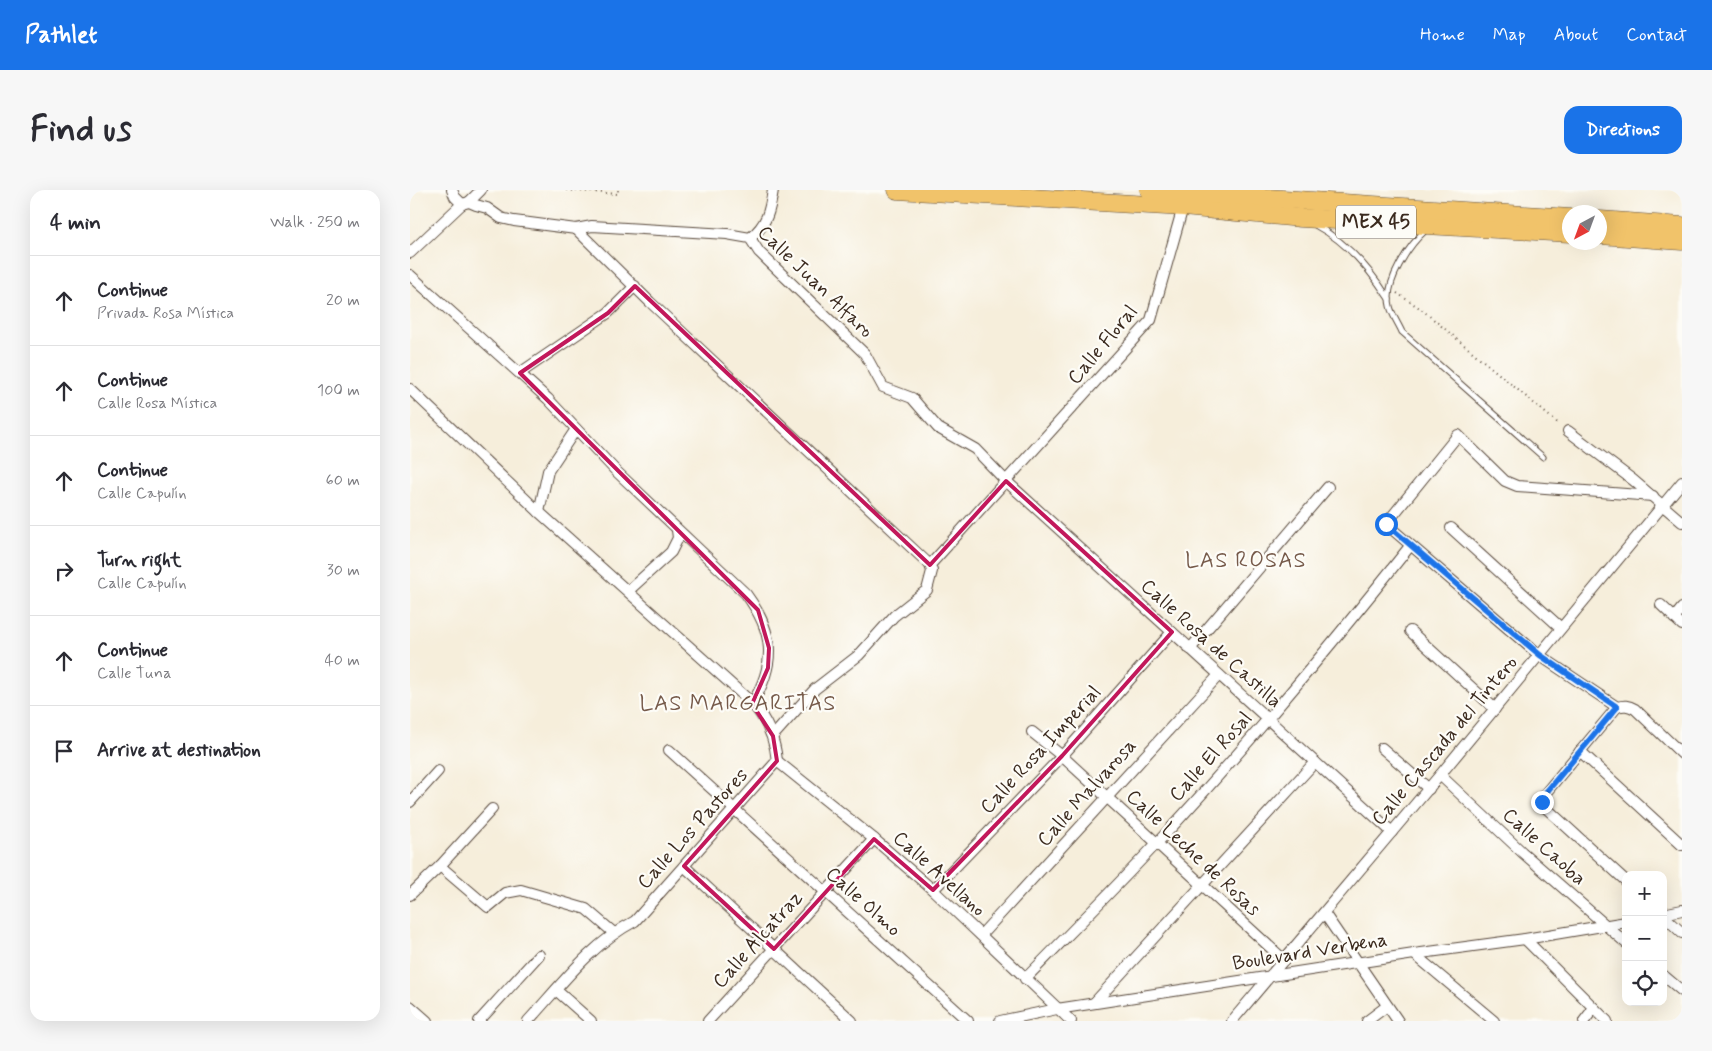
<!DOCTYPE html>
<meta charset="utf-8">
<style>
:root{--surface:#fff;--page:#f7f7f7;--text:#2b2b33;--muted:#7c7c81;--line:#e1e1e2;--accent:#1a73e8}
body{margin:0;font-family:Mynerve,sans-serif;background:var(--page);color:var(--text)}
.controls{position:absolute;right:15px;bottom:15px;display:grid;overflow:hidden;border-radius:10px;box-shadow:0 5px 20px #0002}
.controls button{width:45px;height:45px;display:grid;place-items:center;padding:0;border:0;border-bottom:1px solid var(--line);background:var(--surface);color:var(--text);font:25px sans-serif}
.compass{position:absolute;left:1152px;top:15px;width:45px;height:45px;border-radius:50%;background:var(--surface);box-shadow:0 5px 20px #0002;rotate:221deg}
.stop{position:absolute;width:15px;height:15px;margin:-11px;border:4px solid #1a73e8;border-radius:50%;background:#fff}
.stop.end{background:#1a73e8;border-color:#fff;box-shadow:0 1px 5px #0008}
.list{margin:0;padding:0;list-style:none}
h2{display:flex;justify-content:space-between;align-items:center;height:65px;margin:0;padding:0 20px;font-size:21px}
h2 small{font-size:16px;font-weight:400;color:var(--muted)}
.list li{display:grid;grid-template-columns:32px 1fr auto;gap:15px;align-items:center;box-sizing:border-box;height:90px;padding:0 20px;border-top:1px solid var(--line)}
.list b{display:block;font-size:19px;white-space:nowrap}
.list p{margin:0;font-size:16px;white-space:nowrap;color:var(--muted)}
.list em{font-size:16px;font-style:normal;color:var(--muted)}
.icon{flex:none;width:28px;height:28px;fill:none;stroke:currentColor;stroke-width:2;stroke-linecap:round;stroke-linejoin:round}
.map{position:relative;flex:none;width:1272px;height:831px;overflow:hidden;border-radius:15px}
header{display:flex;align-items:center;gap:30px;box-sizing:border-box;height:70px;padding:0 25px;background:var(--accent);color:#fff}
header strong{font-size:24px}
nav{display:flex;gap:28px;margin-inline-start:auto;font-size:18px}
.intro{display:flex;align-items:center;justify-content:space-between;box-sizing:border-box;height:120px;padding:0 30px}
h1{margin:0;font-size:35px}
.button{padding:12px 22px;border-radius:15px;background:var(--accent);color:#fff;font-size:18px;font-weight:700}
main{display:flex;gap:30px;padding:0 30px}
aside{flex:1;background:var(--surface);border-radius:15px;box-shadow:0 5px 20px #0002}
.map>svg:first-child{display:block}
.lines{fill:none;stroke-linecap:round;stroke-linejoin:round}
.lane-casing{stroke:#57473a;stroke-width:7}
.street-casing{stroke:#57473a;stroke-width:12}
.highway-casing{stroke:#57473a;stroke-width:19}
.path{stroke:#57473a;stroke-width:2;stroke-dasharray:1 4;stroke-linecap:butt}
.lane{stroke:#fff;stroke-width:5}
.street{stroke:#fff;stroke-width:10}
.highway{stroke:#f1c36a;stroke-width:18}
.route{stroke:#1a73e8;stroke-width:6}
.marked{fill:none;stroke:#c2185b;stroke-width:4;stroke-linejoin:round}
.labels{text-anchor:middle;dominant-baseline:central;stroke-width:4.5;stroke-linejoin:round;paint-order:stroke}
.shield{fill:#fdfcf7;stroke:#75695f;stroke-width:1}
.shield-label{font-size:19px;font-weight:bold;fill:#3b2a1e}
.street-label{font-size:20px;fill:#3b2a1e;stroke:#fdfcf7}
.quarter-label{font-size:22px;letter-spacing:1px;fill:#765a4a;stroke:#fdfcf7}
</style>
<header>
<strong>Pathlet</strong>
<nav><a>Home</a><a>Map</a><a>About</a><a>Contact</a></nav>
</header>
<div class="intro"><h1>Find us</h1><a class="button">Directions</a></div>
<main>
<aside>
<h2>4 min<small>Walk · 250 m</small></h2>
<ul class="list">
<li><svg class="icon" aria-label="ahead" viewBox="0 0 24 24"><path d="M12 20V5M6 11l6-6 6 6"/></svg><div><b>Continue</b><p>Privada Rosa Mística</p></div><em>20 m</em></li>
<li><svg class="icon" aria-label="ahead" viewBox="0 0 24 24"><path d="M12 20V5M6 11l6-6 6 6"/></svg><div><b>Continue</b><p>Calle Rosa Mística</p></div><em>100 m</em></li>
<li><svg class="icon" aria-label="ahead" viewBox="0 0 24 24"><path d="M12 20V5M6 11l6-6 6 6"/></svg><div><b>Continue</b><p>Calle Capulín</p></div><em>60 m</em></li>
<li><svg class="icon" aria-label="right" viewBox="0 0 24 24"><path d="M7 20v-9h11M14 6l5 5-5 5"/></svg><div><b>Turn right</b><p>Calle Capulín</p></div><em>30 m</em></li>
<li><svg class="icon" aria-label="ahead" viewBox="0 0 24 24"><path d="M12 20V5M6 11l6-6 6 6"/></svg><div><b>Continue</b><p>Calle Tuna</p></div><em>40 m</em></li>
<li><svg class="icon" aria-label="arrive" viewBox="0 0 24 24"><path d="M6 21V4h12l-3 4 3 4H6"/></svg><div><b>Arrive at destination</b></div></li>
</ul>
</aside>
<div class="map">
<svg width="1272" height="831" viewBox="0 0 1272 831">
<rect width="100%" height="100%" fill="#fdfcf7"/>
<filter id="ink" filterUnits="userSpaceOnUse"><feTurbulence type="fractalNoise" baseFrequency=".02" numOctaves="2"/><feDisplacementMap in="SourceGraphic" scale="10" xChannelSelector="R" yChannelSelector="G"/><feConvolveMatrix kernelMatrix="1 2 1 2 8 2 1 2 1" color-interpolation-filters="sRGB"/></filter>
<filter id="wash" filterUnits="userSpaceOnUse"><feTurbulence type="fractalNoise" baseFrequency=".0096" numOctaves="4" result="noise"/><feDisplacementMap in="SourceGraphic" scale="20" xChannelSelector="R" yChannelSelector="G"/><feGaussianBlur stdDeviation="1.12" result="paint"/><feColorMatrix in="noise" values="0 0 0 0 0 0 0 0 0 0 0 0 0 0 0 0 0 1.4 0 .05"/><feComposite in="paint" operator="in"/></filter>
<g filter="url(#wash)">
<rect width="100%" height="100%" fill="#f6eedb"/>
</g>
<g filter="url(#ink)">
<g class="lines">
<defs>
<g id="lane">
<path d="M 905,35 C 937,52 960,79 979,109"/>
<path d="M 1016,40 C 999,55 974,92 980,116 C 982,125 988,133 992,142 L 1133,267"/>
</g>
<g id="street">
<polyline points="42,0 45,7 52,14"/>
<polyline points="59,12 71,0"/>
<polyline points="52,14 59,12 66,15 77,18 91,28 104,31 166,39 182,36 317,44 340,48 349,62 455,164 473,197 502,208 528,238 565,259 596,291 982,642"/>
<polyline points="166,39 240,112 520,375"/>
<path d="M 340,48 C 357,35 360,20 363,0"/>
<polyline points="0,63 52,14"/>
<path d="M 0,85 L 138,209 L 206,281 L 336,404 C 364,442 367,472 342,514"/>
<polyline points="110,183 198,123 225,96"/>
<path d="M 0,199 L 129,322 L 341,512 C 357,530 365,548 367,571"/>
<polyline points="1158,241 1223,290 1272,332"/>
<polyline points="129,322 138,281 166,239"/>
<polyline points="1041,338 1151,438"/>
<polyline points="218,401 261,362 268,348 267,340"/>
<polyline points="1251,415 1272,435"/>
<polyline points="1264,428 1272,418"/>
<polyline points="1000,441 1085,519"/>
<polyline points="780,459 918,297"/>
<polyline points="1207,517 1129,465 976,334 1048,245 1095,291 1107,296 1243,306"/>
<polyline points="1207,517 1133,606 1132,612 1135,617 1216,691"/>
<path d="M 1207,517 C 1214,515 1218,515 1225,519 L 1272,564"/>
<polyline points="622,542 652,566 874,770"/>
<polyline points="363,546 405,499 449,465 484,426 517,400 522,381 520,375 741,130 773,17"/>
<polyline points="972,558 1019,599"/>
<polyline points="259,560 558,831"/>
<polyline points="1170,561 1272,655"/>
<polyline points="367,571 464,649 523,700 661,831"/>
<polyline points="1030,585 1112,662 1216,753"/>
<polyline points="0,612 28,581"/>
<polyline points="30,676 78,717 95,703 111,700 176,719 204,743"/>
<polyline points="274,676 442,831"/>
<polyline points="523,700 652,566 762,442"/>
<polyline points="0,705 30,676 82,619"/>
<polyline points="914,723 988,831"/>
<polyline points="1253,724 1272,720"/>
<polyline points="1253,725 1272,743"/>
<polyline points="571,745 809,485"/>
<polyline points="1115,749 1197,831"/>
<polyline points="1004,764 1084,831"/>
<polyline points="1253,785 1272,801"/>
<path d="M 615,789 C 659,744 704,699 747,653 C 836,558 919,458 1000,356"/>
<polyline points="146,800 181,831"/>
<polyline points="684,813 905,572"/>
<polyline points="0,816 17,831"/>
<polyline points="69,831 129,765"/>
<path d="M 118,831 C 151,795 181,754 225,731 L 367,571"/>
<polyline points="298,831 464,649"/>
<polyline points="590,831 647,819 1004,764 1115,749 1216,732"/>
<polyline points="822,831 1030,585 1272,292"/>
<polyline points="957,831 977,816"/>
<polyline points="1174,831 1184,818"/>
</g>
<g id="highway">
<polyline points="487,0 773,17 891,28 1160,43"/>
<polyline points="739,0 1160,28"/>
<polyline points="1190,30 1272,36"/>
<polyline points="1190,45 1272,51"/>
</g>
</defs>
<use href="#lane" class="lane-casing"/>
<use href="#street" class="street-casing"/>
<use href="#highway" class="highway-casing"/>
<g class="path">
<polyline points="156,0 208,4 208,0"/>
<polyline points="987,103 1011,119 1150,235"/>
</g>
<use href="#lane" class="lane"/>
<use href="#street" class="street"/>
<use href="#highway" class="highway"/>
</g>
</g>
<g class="lines" filter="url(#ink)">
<polyline class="route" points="976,334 1130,465 1207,517 1133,606 1132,612"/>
</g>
<path class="marked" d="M 225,96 L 520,375 L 596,291 L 762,442 L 652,566 L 523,700 L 464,649 L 364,759 L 274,676 L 367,571 L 363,546 L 342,514 L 358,478 L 359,458 L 348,420 L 110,183 L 198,123 Z"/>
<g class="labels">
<rect class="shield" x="926" y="15.5" width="80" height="33" rx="4"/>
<g class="shield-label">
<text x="966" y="32">MEX 45</text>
</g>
<g class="street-label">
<text transform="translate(405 92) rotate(44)">Calle Juan Alfaro</text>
<text transform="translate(693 155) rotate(-50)">Calle Floral</text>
<text transform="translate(801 454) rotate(42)">Calle Rosa de Castilla</text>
<text transform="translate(1035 551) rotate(-50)">Calle Cascada del Tintero</text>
<text transform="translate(631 560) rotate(-47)">Calle Rosa Imperial</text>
<text transform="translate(801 567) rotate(-48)">Calle El Rosal</text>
<text transform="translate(677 603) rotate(-48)">Calle Malvarosa</text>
<text transform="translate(283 639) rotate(-48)">Calle Los Pastores</text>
<text transform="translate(1134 657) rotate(42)">Calle Caoba</text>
<text transform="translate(783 663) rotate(43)">Calle Leche de Rosas</text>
<text transform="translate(529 684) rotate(42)">Calle Avellano</text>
<text transform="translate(453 712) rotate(42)">Calle Olmo</text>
<text transform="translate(348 750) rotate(-48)">Calle Alcatraz</text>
<text transform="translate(900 762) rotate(-9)">Boulevard Verbena</text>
</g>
<g class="quarter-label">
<text x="836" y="371">LAS ROSAS</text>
<text x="328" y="514">LAS MARGARITAS</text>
</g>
</g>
</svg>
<div class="controls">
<button>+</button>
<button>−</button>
<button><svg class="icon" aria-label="locate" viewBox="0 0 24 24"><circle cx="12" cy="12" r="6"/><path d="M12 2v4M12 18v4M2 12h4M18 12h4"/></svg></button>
</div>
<svg class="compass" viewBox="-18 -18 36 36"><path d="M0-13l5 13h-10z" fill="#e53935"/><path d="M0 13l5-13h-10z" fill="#7c7c81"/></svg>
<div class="stop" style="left:976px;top:334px"></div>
<div class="stop end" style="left:1132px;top:612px"></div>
</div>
</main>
